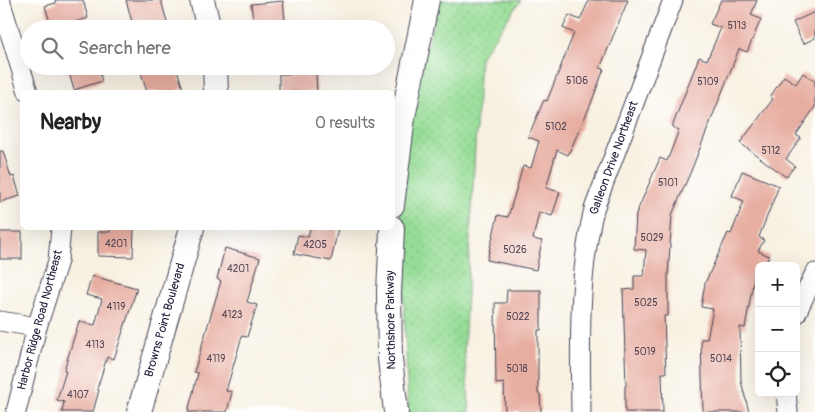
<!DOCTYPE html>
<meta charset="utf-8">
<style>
:root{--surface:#fff;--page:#f2f2f2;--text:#222;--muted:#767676;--line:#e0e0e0}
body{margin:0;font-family:Pangolin,sans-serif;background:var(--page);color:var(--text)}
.controls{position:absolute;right:15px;bottom:15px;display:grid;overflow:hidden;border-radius:8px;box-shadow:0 5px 20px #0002}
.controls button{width:45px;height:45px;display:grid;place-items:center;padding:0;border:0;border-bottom:1px solid var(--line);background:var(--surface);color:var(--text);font:25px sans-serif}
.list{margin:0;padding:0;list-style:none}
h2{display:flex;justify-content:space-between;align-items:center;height:65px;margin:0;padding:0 20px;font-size:21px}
h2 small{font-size:16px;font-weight:400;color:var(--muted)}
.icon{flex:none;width:28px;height:28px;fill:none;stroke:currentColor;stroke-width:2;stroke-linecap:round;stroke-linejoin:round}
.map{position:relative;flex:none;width:815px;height:412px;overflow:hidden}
.search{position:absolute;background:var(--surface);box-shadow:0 5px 20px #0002;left:20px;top:20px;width:375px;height:55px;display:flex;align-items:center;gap:12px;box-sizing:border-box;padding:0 18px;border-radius:28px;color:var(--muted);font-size:19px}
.panel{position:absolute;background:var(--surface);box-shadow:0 5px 20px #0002;left:20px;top:90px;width:375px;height:140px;border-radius:8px}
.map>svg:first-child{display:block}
.grass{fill:url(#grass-dots);stroke:#5c8068}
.building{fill:#e7ada0}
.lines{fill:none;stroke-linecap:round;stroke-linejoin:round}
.minor-casing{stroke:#424154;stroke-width:21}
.tertiary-casing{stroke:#424154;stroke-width:26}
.minor{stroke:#fff;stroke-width:19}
.tertiary{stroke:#fff;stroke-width:24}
.labels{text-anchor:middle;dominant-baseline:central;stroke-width:4;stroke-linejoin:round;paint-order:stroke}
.number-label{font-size:10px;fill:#534554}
.street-label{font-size:12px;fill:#22223b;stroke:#fff}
</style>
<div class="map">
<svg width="815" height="412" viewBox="0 0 815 412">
<defs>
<pattern id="grass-dots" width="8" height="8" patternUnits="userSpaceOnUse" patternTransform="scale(1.25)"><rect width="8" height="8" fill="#97dd96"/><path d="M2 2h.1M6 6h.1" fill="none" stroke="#82bd82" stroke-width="1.8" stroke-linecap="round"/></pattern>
</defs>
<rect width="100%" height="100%" fill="#fff"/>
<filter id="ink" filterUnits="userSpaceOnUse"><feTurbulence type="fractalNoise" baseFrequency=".02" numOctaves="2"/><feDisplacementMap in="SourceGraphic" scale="10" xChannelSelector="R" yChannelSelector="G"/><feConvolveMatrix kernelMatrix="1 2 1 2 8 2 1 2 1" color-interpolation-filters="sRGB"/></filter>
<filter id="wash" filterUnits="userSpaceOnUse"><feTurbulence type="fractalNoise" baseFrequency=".0096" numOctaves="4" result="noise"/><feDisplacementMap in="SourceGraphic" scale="20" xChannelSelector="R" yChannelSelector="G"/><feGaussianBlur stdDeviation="1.12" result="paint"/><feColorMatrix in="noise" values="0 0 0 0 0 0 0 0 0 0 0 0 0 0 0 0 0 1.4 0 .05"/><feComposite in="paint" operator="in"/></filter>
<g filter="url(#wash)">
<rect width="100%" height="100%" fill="#f8f1e2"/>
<polygon class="grass" points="439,0 521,0 480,58 464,349 470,412 409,412 408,406 398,160"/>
<g id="blocks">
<g class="building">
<polygon points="55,0 83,0 88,18 52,29 45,6 56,3"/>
<polygon points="126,0 161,0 169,29 134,29"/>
<polygon points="589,0 628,0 600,68 604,69 590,106 568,155 557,150 546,188 560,192 552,216 539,212 533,239 542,241 536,270 487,260 498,215 508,217 523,166 531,168 539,141 528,137 544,100 547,101 574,33 563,28 569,15 580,20"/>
<polygon points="721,0 757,0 751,15 761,19 747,52 739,49 691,171 672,215 668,276 668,316 664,316 666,373 662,373 663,412 625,412 625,386 626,386 623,290 634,289 634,276 644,276 646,250 634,249 636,214 660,158 667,161 679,130 672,127 699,57 707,60 721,28 710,24"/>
<polygon points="283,1 286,29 254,29 251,4"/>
<polygon points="815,12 815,38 803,44 793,22"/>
<polygon points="67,66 98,66 102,81 74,90"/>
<polygon points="139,66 176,66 183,89 173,92 147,92"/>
<polygon points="316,73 317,92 279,92 279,74"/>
<polygon points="803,73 815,81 815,107 796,135 801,138 786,159 795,166 786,177 740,143 773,99 770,97 784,76 796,84"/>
<polygon points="0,151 3,151 11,177 14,176 20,196 0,202"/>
<polygon points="742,171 779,186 759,237 764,240 758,251 769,256 765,266 759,266 759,279 754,277 745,328 740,327 741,381 749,412 703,412 701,339 707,339 713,309 701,307 705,283 728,233 731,234 744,201 732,196"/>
<polygon points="110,228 134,228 133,257 98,256 98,232 110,232"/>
<polygon points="310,228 338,228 331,261 294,254 298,235 308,237"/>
<rect x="0" y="232" width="22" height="27"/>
<polygon points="225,248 260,258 247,302 257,305 247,337 242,336 226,391 232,392 227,412 188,412 198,373 194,372 221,281 217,279"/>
<polygon points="92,276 137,288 114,359 107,357 97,389 99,390 93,412 62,412 64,402 57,400 66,371 64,370 79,321 95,325 102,299 86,295"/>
<polygon points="507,290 541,290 541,330 538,330 538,394 540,394 541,412 505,412 504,383 496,384 495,303 506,303"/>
</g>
</g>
</g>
<g filter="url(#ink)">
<use href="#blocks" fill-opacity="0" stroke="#424154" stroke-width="1"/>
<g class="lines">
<defs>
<g id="minor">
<polyline points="0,0 28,92"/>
<polyline points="796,314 815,273"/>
<polyline points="0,321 37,327"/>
<polyline points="786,393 788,412"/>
<polyline points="16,412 37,327 58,261 61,228"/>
<path d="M 581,412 C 580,343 578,277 594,209 L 673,0"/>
</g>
<g id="tertiary">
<polyline points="202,0 209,29"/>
<polyline points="215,66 216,92"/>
<polyline points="392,205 403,117 427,0"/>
<polyline points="392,228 389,293 390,359 396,412"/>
<polyline points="139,412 192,228"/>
</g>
</defs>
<use href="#minor" class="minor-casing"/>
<use href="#tertiary" class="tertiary-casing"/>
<use href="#minor" class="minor"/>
<use href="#tertiary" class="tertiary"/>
</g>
</g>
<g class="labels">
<g class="number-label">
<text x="737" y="26">5113</text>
<text x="577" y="81">5106</text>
<text x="708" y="82">5109</text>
<text x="556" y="127">5102</text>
<text x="771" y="151">5112</text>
<text x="668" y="183">5101</text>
<text x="652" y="238">5029</text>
<text x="116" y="244">4201</text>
<text x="315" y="245">4205</text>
<text x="515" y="250">5026</text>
<text x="238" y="269">4201</text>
<text x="646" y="303">5025</text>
<text x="116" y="307">4119</text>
<text x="232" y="315">4123</text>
<text x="518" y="317">5022</text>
<text x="95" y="345">4113</text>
<text x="645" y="352">5019</text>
<text x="216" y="359">4119</text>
<text x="721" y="359">5014</text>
<text x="517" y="369">5018</text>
<text x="78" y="395">4107</text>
</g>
<g class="street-label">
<text transform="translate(614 158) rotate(-70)">Galleon Drive Northeast</text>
<text transform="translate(40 320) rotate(-75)">Harbor Ridge Road Northeast</text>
<text transform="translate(165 320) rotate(-74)">Browns Point Boulevard</text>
<text transform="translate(391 320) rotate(-91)">Northshore Parkway</text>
</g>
</g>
</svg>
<div class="controls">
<button>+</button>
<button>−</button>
<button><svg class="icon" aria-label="locate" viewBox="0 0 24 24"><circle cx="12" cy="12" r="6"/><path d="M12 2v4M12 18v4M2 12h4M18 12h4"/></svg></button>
</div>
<div class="search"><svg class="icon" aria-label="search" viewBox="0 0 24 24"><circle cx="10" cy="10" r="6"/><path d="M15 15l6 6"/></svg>Search here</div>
<section class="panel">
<h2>Nearby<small>0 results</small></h2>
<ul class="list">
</ul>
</section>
</div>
